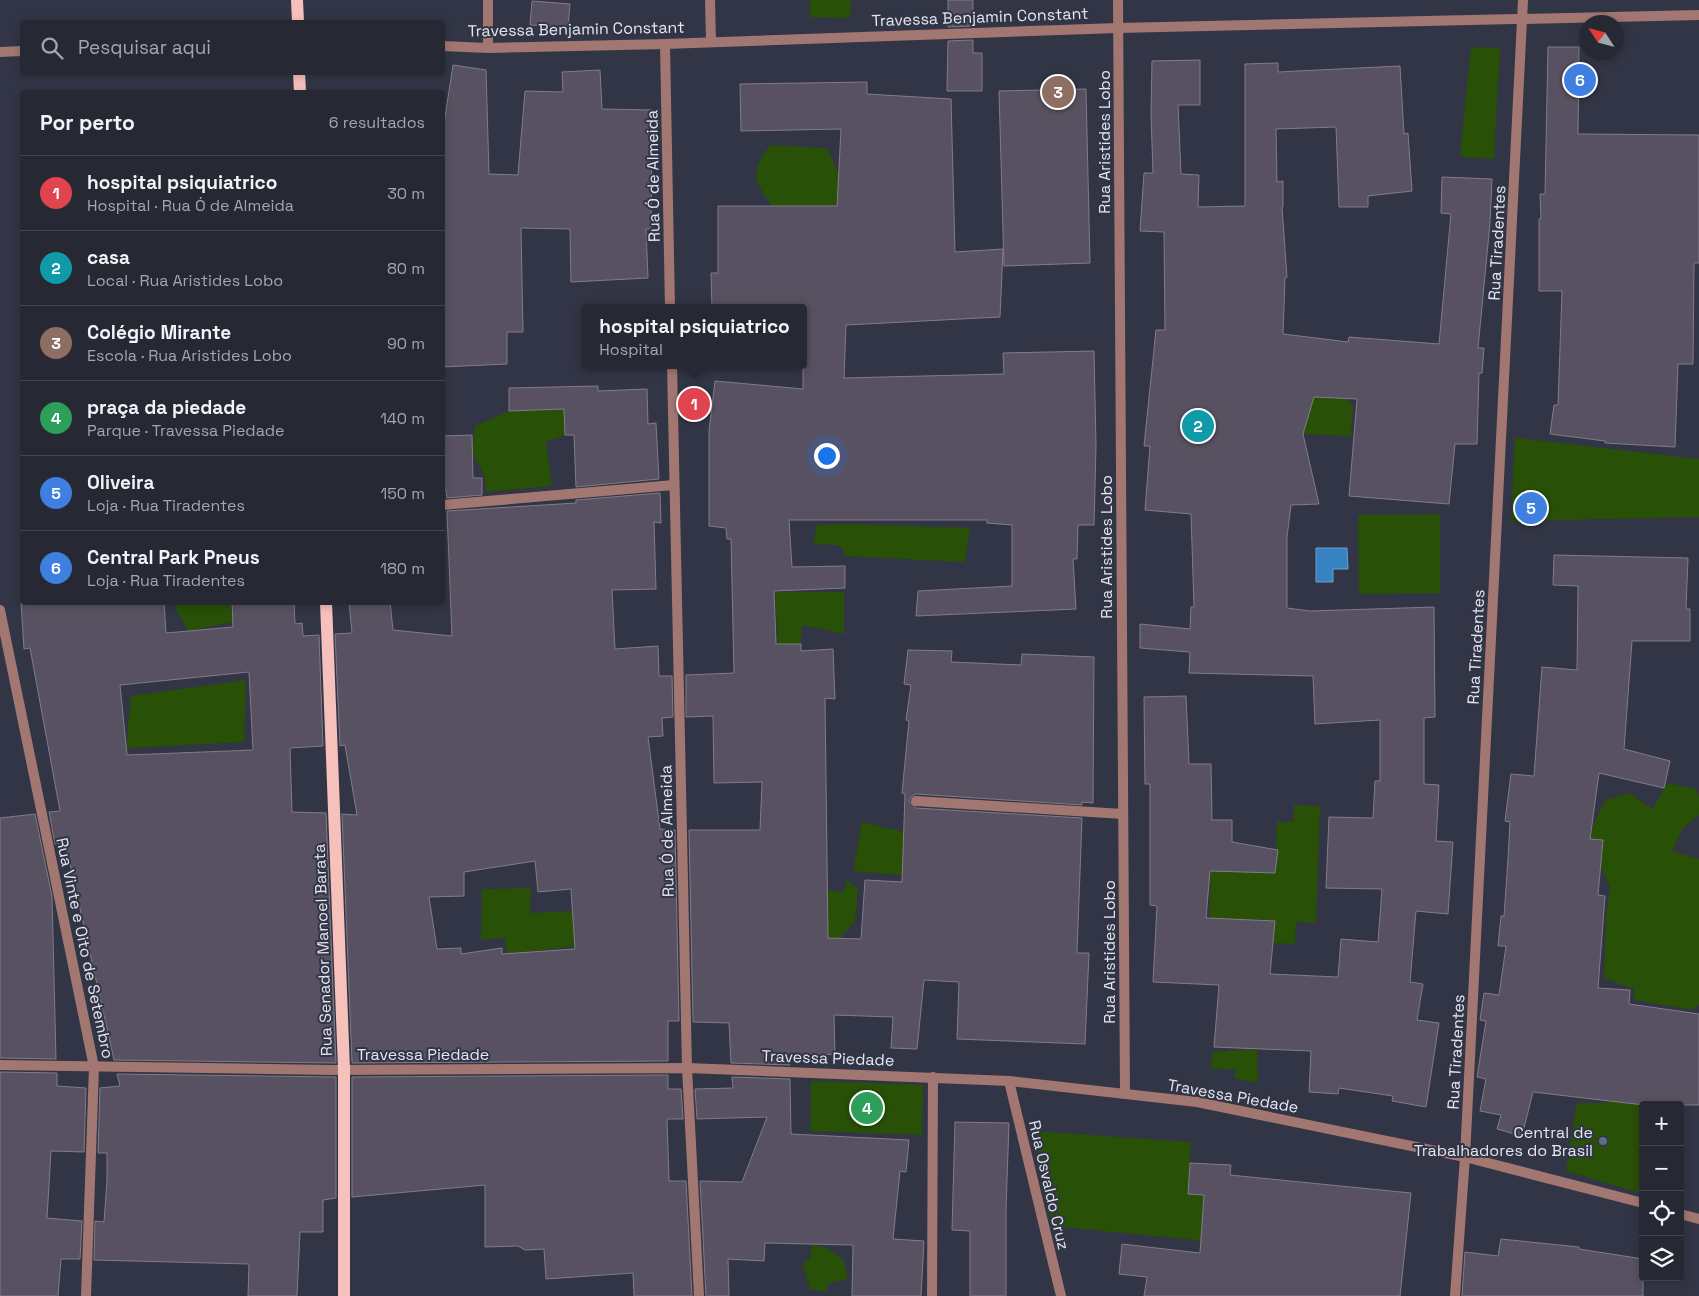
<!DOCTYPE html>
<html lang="pt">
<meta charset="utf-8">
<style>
:root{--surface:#262834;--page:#323440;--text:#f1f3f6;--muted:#a4a6ac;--line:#42444f;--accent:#58c9e3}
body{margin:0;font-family:"Space Grotesk",sans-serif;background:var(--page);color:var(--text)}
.controls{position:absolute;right:15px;bottom:15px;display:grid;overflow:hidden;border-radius:5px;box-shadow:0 2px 8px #0003}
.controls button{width:45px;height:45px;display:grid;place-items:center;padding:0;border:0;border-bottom:1px solid var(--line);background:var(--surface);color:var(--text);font:25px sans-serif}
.compass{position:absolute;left:1579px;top:15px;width:45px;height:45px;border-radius:50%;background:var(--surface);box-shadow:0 2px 8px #0003;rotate:306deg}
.you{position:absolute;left:826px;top:455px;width:18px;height:18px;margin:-12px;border:4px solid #fff;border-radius:50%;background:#1a73e8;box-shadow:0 0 0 8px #1a73e833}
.badge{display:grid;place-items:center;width:32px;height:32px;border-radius:50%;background:var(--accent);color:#fff;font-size:16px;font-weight:700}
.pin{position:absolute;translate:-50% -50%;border:2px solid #fff;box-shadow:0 1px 5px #0006}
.popup{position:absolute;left:582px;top:304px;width:225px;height:65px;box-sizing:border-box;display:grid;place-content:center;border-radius:5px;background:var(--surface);filter:drop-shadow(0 1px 4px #0005);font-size:16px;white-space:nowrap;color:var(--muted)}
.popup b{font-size:19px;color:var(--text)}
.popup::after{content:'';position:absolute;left:50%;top:100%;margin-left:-10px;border:10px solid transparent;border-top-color:var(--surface)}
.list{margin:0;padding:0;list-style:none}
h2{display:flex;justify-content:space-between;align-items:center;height:65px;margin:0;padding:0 20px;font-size:21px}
h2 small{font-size:16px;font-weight:400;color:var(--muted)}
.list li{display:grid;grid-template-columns:32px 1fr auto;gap:15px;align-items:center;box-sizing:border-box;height:75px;padding:0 20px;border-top:1px solid var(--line)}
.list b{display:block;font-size:19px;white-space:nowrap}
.list p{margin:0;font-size:16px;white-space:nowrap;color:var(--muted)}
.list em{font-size:16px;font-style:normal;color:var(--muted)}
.icon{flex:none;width:28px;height:28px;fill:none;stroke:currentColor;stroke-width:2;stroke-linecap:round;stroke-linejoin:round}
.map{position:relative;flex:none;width:1699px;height:1296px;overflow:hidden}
.search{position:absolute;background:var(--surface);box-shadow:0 2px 8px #0003;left:20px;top:20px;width:425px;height:55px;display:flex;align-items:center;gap:12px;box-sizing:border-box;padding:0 18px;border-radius:5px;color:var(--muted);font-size:19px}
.panel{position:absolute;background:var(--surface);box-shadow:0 2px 8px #0003;left:20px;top:90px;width:425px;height:515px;border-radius:5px}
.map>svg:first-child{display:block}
.green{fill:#285007}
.water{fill:#3782c1;stroke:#6ba0cf}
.building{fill:#585161;stroke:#827b8c;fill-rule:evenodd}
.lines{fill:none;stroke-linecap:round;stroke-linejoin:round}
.service{stroke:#a27772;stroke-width:10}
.minor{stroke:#a27772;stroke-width:10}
.tertiary{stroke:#a27772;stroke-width:10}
.primary{stroke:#f6c1bb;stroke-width:12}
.service-dot{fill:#5c6f8a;stroke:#323545;stroke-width:2}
.labels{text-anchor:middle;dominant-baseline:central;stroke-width:4;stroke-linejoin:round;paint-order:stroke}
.street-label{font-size:16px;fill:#e3e5ef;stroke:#323545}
.poi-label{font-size:16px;fill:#e3e5ef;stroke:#323545;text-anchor:end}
</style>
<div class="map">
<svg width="1699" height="1296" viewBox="0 0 1699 1296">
<rect width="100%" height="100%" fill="#323545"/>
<g class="green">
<polygon points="810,0 851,0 850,18 810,17"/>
<polygon points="1471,47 1500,48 1494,159 1460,157"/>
<path d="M 770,145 L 827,148 L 842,182 L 835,206 L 772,206 C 753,180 750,172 770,145 Z"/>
<polygon points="1305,388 1345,398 1353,406 1351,436 1303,434"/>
<polygon points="564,409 565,435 546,442 552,486 487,492 483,473 472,453 475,426 509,411"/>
<polygon points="1515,438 1699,459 1699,517 1511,521"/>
<polygon points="1440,514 1440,593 1359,594 1358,515"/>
<polygon points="850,524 970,528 965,562 845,556 841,546 813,543 817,525"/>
<polygon points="775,592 844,592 844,634 802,625 801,644 778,644"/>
<polygon points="173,603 230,603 233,622 188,631"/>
<polygon points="246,680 244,742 126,748 131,696"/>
<polygon points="1667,783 1696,789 1699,796 1699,815 1683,828 1672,851 1699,859 1699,1005 1693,1010 1634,1000 1634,989 1604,978 1606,918 1610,887 1588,837 1605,800 1629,793 1653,809"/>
<polygon points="1294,805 1320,806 1316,923 1296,922 1295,944 1274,943 1274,920 1209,919 1211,871 1275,873 1277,822 1293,822"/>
<polygon points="862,822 904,832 902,875 853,871"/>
<polygon points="847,880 858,889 855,922 843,934 843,947 821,939 811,899 831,890 843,893"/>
<polygon points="531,888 530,913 571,911 580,946 507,954 505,938 481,940 482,889"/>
<polygon points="1257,1049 1258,1083 1234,1078 1236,1070 1210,1068 1213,1052"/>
<polygon points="811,1081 923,1085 922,1135 810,1131"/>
<polygon points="1612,1099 1643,1105 1643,1194 1566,1171 1577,1103 1605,1103"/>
<polygon points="1033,1131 1191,1142 1188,1194 1206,1195 1207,1241 1051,1226"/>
<polygon points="812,1244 828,1249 843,1259 848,1278 828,1284 826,1292 810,1289 802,1264 810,1259"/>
</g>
<polygon class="water" points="1316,548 1347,548 1348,569 1333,569 1333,582 1316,582"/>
<g class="building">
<polygon points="948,0 973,0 973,26 948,27"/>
<polygon points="532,1 570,4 568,27 530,25"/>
<polygon points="973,40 973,53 982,53 982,91 947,91 948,41"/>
<polygon points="1548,47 1579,47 1578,134 1699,135 1699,263 1694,263 1693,364 1678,364 1675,447 1605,443 1605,441 1550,434 1554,405 1558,405 1562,291 1539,291 1539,219 1541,219 1540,194 1545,194"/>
<polygon points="1200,60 1200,105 1178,105 1181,174 1199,175 1198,207 1245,206 1245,64 1278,63 1278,72 1400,66 1404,134 1408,133 1412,191 1368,196 1368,207 1339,207 1336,127 1276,129 1277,182 1283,181 1283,207 1282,207 1287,277 1285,278 1283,334 1348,342 1349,337 1439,344 1451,214 1441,213 1442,177 1492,179 1490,223 1478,348 1484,348 1482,373 1479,373 1477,444 1455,444 1449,504 1349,496 1357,399 1314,397 1303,434 1319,504 1291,505 1287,537 1287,608 1310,611 1434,607 1435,717 1424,718 1424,784 1439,785 1436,841 1453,842 1448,914 1416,911 1410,982 1423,984 1417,1020 1439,1023 1426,1107 1392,1101 1393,1096 1339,1088 1338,1094 1309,1092 1311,1051 1214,1047 1219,985 1153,982 1157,906 1150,905 1150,784 1145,784 1144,697 1186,696 1189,764 1211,764 1212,820 1232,820 1232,842 1278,850 1275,873 1210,871 1206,918 1275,921 1270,974 1338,977 1341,939 1378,942 1382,889 1326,888 1329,817 1373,818 1375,781 1380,781 1380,720 1315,724 1313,676 1189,673 1190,652 1140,648 1140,624 1190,629 1191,607 1194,607 1191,514 1145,510 1150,446 1144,446 1156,330 1165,330 1164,232 1140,231 1144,173 1153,173 1151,114 1152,61"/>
<polygon points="453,65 486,70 489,174 518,175 525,91 563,92 562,72 600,70 602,109 652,110 651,229 646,229 648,278 571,282 570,229 521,228 523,332 507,332 507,364 442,367 442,137"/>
<polygon points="867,82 867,94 951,99 955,252 1003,249 1000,317 846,325 844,378 1004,374 1003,353 1094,351 1096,446 1094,525 1078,525 1077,559 1073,559 1076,609 916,616 918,591 1012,586 1012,525 987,523 987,520 789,520 792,567 845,566 845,588 774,591 776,644 801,644 801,651 833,649 835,699 825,698 828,938 861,939 865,880 902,882 905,794 902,793 909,721 906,720 911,685 904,684 908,650 952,651 951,662 1021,665 1022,654 1094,657 1093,803 1082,802 1082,805 916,794 911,797 909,801 916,808 1082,818 1077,953 1089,953 1085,1044 957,1039 959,982 924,980 917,1049 891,1048 893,1017 834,1015 835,1054 790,1057 790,1065 731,1063 729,1023 693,1022 689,830 760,830 762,782 714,783 713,716 686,717 686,675 734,673 731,539 727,539 726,528 709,526 709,431 715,381 803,389 803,308 712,308 711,273 718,273 718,206 837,206 841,129 741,131 740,84"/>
<polygon points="1086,89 1090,263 1004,266 999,91"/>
<polygon points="598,386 598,391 647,389 648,424 656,423 659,479 576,487 574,435 565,435 564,409 509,411 509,388"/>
<polygon points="472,435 473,478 482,478 482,495 447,498 446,490 442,490 442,436"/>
<path d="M 660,493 L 661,523 L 654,522 L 656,589 L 612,590 L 615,649 L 658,646 L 659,676 L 672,676 L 673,717 L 662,718 L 663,736 L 648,737 L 660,829 L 675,830 L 679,1021 L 668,1021 L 668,1061 L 352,1063 L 342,814 L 357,815 L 345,745 L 340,746 L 335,634 L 352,633 L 349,602 L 390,602 L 393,630 L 452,636 L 447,511 L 576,503 L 576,500 ZM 535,861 L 538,892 L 571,889 L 575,949 L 502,954 L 502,948 L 461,954 L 461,948 L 437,949 L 429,897 L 464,896 L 464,872 Z"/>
<polygon points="1554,555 1688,558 1686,609 1690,609 1690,641 1632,641 1624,749 1670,761 1664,788 1599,773 1590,839 1603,840 1598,895 1605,896 1598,988 1630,990 1629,1004 1699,1014 1699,1105 1644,1105 1533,1092 1522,1136 1497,1129 1501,1115 1480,1111 1486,1079 1477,1077 1486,1021 1480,1020 1484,993 1499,995 1506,946 1498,946 1501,916 1504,916 1508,859 1510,822 1505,821 1511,774 1534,776 1542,667 1577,670 1578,586 1553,585"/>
<path d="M 21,602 L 164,602 L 166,633 L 233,627 L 232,602 L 294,602 L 295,624 L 302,623 L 303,636 L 319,635 L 323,746 L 290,748 L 292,812 L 326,813 L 336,1063 L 114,1060 L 65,842 L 55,844 L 49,812 L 60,811 L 30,648 L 24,649 ZM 249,672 L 253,750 L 127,755 L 120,685 Z"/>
<polygon points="35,814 52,896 56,1059 0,1058 0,818"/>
<polygon points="0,1072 57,1073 57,1086 86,1088 84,1152 51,1151 47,1218 82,1221 80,1259 61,1259 58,1296 0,1296"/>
<polygon points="117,1074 336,1077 336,1198 323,1200 323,1232 300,1232 297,1296 248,1296 249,1264 94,1260 95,1221 104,1222 107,1181 107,1153 98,1153 100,1088 120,1086"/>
<polygon points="668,1075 668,1089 681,1089 683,1119 667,1119 669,1181 686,1181 692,1296 634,1296 633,1273 546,1279 544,1249 525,1250 518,1246 485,1247 485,1185 352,1197 352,1077"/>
<polygon points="732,1077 790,1079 791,1134 909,1140 906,1172 900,1171 893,1239 924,1241 921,1296 852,1296 853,1245 765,1243 764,1261 728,1259 729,1296 706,1296 700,1181 742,1182 767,1117 697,1119 695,1089 733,1088"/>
<polygon points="955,1122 1009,1123 1006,1209 1006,1296 970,1296 970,1231 952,1230"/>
<polygon points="1190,1163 1231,1165 1230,1175 1411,1193 1400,1296 1144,1296 1147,1277 1119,1274 1122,1244 1200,1253 1204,1195 1188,1194"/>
<polygon points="1501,1239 1579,1247 1579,1249 1643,1259 1643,1296 1462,1296 1465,1252 1498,1256"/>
</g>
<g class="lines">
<polyline class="service" points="488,0 488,48"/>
<g class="minor">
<polyline points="710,0 711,41"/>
<polyline points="1118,0 1125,1094"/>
<polyline points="665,44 670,308"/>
<polyline points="442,46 488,48 665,44 1118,28 1699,15"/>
<polyline points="0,52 22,51"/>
<polyline points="672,365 687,1068 699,1296"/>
<polyline points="442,505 674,485"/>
<polyline points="0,610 94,1067 86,1296"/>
<polyline points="916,801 1123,814"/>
<polyline points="0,1065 332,1070 687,1068 1009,1081 1197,1102 1465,1157 1643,1203"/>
<polyline points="1009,1081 1061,1296"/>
<polyline points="1680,1214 1699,1219"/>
<polyline points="932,1296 933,1077"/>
</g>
<polyline class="tertiary" points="1455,1296 1465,1157 1523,0"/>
<g class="primary">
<polyline points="297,0 298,22"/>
<polyline points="299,72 300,92"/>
<polyline points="326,602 344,1069 344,1296"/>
</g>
</g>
<circle class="service-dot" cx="1603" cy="1141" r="5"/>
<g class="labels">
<g class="street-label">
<text transform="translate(980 17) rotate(-2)">Travessa Benjamin Constant</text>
<text transform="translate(576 29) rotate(-1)">Travessa Benjamin Constant</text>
<text transform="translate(1104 142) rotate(-90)">Rua Aristides Lobo</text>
<text transform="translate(653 176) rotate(-91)">Rua Ó de Almeida</text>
<text transform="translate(1497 243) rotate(-87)">Rua Tiradentes</text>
<text transform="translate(1106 547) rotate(-90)">Rua Aristides Lobo</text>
<text transform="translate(1476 647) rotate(-87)">Rua Tiradentes</text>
<text transform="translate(667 831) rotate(-91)">Rua Ó de Almeida</text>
<text transform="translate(85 948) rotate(78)">Rua Vinte e Oito de Setembro</text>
<text transform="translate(323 950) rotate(-92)">Rua Senador Manoel Barata</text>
<text transform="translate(1109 952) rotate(-90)">Rua Aristides Lobo</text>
<text transform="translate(1456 1052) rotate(-87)">Rua Tiradentes</text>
<text x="423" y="1054">Travessa Piedade</text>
<text transform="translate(828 1058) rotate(2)">Travessa Piedade</text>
<text transform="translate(1233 1096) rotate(10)">Travessa Piedade</text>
<text transform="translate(1049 1185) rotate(77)">Rua Osvaldo Cruz</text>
</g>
<g class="poi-label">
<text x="1593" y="1132">Central de<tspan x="1593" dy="18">Trabalhadores do Brasil</tspan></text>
</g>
</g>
</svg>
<div class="controls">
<button>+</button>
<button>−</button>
<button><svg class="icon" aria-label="locate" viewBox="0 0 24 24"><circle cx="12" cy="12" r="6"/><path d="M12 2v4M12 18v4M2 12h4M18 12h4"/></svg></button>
<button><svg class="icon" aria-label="layers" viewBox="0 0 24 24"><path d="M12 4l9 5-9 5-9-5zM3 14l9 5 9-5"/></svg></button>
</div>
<svg class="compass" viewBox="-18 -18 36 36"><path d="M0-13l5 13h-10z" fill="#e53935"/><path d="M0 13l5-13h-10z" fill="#a4a6ac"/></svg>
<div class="you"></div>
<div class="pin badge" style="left:694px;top:404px;background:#e0444e">1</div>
<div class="popup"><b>hospital psiquiatrico</b>Hospital</div>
<div class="pin badge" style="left:1198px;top:426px;background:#0f9aa8">2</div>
<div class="pin badge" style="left:1058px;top:92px;background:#8d6e63">3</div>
<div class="pin badge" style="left:867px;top:1108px;background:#2e9e5b">4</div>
<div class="pin badge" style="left:1531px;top:508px;background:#3f7fe0">5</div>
<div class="pin badge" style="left:1580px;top:80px;background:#3f7fe0">6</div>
<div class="search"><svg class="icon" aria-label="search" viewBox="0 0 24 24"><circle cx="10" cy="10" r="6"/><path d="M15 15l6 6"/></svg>Pesquisar aqui</div>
<section class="panel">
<h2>Por perto<small>6 resultados</small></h2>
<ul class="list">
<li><span class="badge" style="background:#e0444e">1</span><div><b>hospital psiquiatrico</b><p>Hospital · Rua Ó de Almeida</p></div><em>30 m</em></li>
<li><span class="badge" style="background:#0f9aa8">2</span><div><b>casa</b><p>Local · Rua Aristides Lobo</p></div><em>80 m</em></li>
<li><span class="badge" style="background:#8d6e63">3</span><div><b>Colégio Mirante</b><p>Escola · Rua Aristides Lobo</p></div><em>90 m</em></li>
<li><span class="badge" style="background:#2e9e5b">4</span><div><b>praça da piedade</b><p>Parque · Travessa Piedade</p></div><em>140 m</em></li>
<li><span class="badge" style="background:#3f7fe0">5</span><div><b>Oliveira</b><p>Loja · Rua Tiradentes</p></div><em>150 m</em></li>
<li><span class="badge" style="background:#3f7fe0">6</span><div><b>Central Park Pneus</b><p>Loja · Rua Tiradentes</p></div><em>180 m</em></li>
</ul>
</section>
</div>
